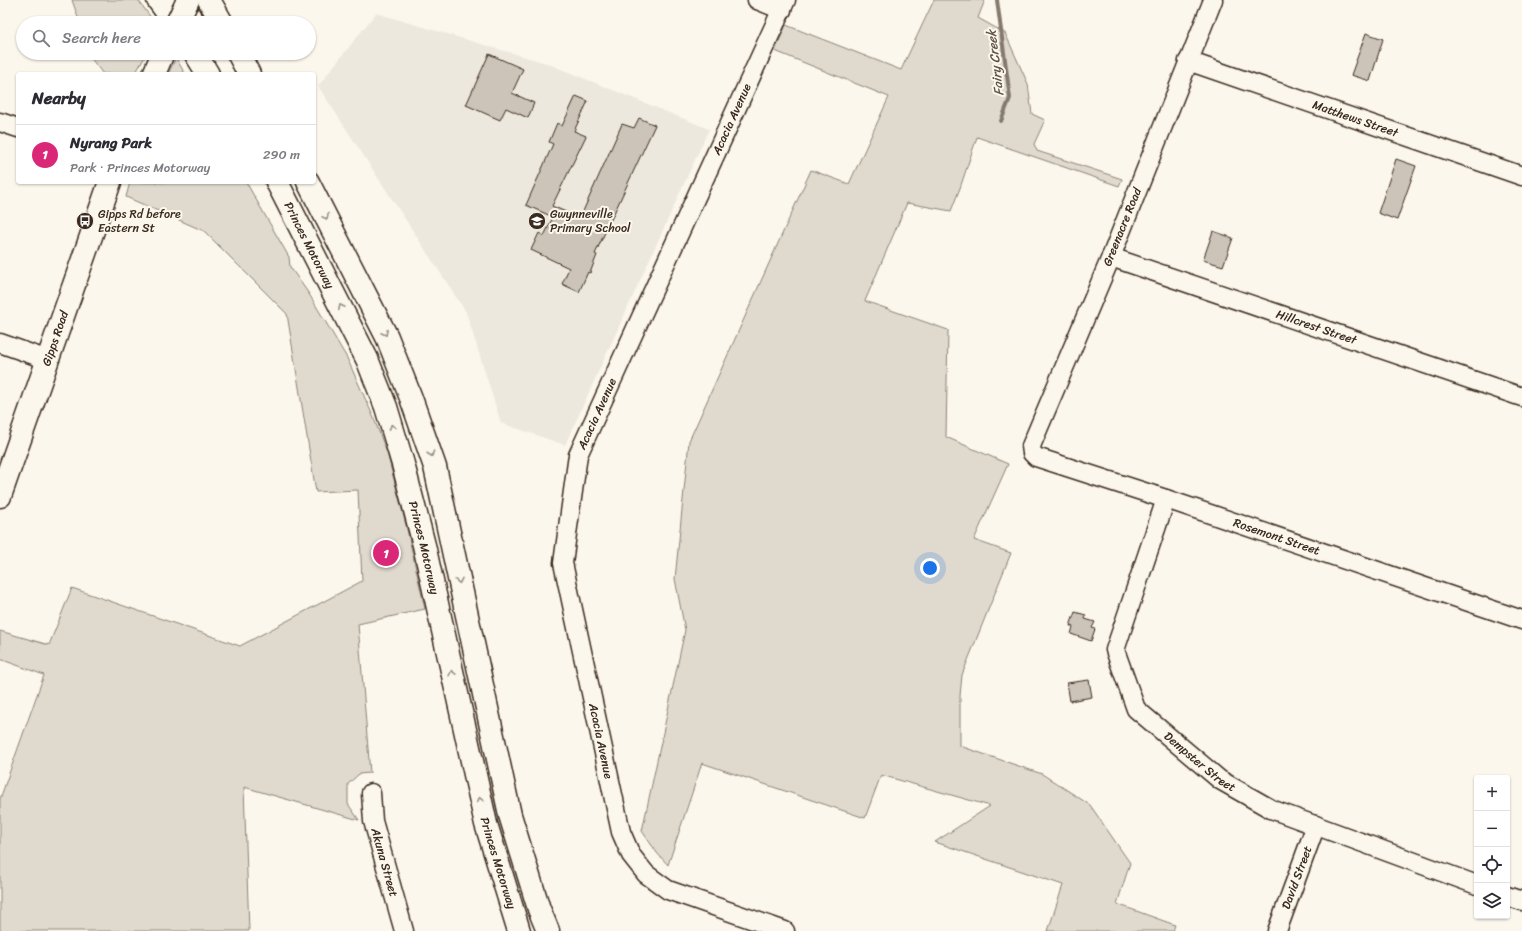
<!DOCTYPE html>
<meta charset="utf-8">
<style>
:root{--surface:#fff;--page:#f2f2f3;--text:#2b2b33;--muted:#7c7c81;--line:#e1e1e2;--accent:#db2777}
body{margin:0;font-family:Sriracha,sans-serif;background:var(--page);color:var(--text)}
.controls{position:absolute;right:12px;bottom:12px;display:grid;overflow:hidden;border-radius:4px;box-shadow:0 1px 3px #0004}
.controls button{width:36px;height:36px;display:grid;place-items:center;padding:0;border:0;border-bottom:1px solid var(--line);background:var(--surface);color:var(--text);font:20px sans-serif}
.you{position:absolute;left:930px;top:568px;width:14px;height:14px;margin:-10px;border:3px solid #fff;border-radius:50%;background:#1a73e8;box-shadow:0 0 0 6px #1a73e833}
.badge{display:grid;place-items:center;width:26px;height:26px;border-radius:50%;background:var(--accent);color:#fff;font-size:13px;font-weight:700}
.pin{position:absolute;translate:-50% -50%;border:2px solid #fff;box-shadow:0 1px 4px #0006}
.list{margin:0;padding:0;list-style:none}
h2{display:flex;justify-content:space-between;align-items:center;height:52px;margin:0;padding:0 16px;font-size:17px}
h2 small{font-size:13px;font-weight:400;color:var(--muted)}
.list li{display:grid;grid-template-columns:26px 1fr auto;gap:12px;align-items:center;box-sizing:border-box;height:60px;padding:0 16px;border-top:1px solid var(--line)}
.list b{display:block;font-size:15px;white-space:nowrap}
.list p{margin:0;font-size:13px;white-space:nowrap;color:var(--muted)}
.list em{font-size:13px;font-style:normal;color:var(--muted)}
.icon{flex:none;width:22px;height:22px;fill:none;stroke:currentColor;stroke-width:2;stroke-linecap:round;stroke-linejoin:round}
.map{position:relative;flex:none;width:1522px;height:931px;overflow:hidden}
.search{position:absolute;background:var(--surface);box-shadow:0 1px 3px #0004;left:16px;top:16px;width:300px;height:44px;display:flex;align-items:center;gap:10px;box-sizing:border-box;padding:0 14px;border-radius:22px;color:var(--muted);font-size:15px}
.panel{position:absolute;background:var(--surface);box-shadow:0 1px 3px #0004;left:16px;top:72px;width:300px;height:112px;border-radius:4px}
.map>svg:first-child{display:block}
.built{fill:#ede8dd}
.green{fill:#dfd9ce;stroke:#8d8276}
.lines{fill:none;stroke-linecap:round;stroke-linejoin:round}
.stream{stroke:#85796d;stroke-width:4}
.building{fill:#ccc4b9;stroke:#3b2a1e}
.minor-casing{stroke:#3b2a1e;stroke-width:21}
.major-casing{stroke:#3b2a1e;stroke-width:25}
.highway-casing{stroke:#3b2a1e;stroke-width:25}
.minor{stroke:#fbf7ec;stroke-width:18}
.major{stroke:#fbf7ec;stroke-width:22}
.highway{stroke:#fbf7ec;stroke-width:22}
.major-bridge-casing{stroke:#3b2a1e;stroke-width:25;stroke-linecap:butt}
.major-bridge{stroke:#fbf7ec;stroke-width:22}
.oneway{stroke:#9b9085}
.labels{text-anchor:middle;dominant-baseline:central;stroke-width:4;stroke-linejoin:round;paint-order:stroke}
.street-label{font-size:12px;fill:#3b2a1e;stroke:#fbf7ec}
.poi-label{font-size:12px;fill:#3b2a1e;stroke:#fbf7ec;text-anchor:start}
.water-label{font-size:13px;font-style:italic;fill:#605246;stroke:#fbf7ec}
</style>
<div class="map">
<svg width="1522" height="931" viewBox="0 0 1522 931">
<rect width="100%" height="100%" fill="#fbf7ec"/>
<filter id="ink" filterUnits="userSpaceOnUse"><feTurbulence type="fractalNoise" baseFrequency=".025" numOctaves="2"/><feDisplacementMap in="SourceGraphic" scale="8" xChannelSelector="R" yChannelSelector="G"/><feConvolveMatrix kernelMatrix="1 2 1 2 8 2 1 2 1" color-interpolation-filters="sRGB"/></filter>
<g filter="url(#ink)">
<polygon class="built" points="376,13 546,63 709,129 565,445 501,423 466,312 318,86"/>
<g class="green">
<polygon points="72,0 138,0 155,23 80,23"/>
<polygon points="934,0 985,0 978,18 1005,33 1028,84 1032,114 1045,120 1034,144 1037,151 1122,179 1119,186 977,137 960,188 951,211 907,203 865,301 948,330 946,437 1008,464 974,540 1011,553 962,675 960,696 960,746 1042,774 1090,805 1130,863 1117,904 1175,925 1173,931 1048,931 1063,885 935,842 990,806 881,775 865,818 702,763 668,865 657,853 642,831 685,630 675,579 689,441 811,170 849,184 889,97 775,51 786,25 901,70"/>
<polygon points="87,53 147,53 135,74 103,74"/>
<polygon points="176,58 185,74 168,74"/>
<polygon points="130,182 246,182 289,257 290,267 309,294 347,358 373,416 387,453 406,525 425,609 358,624 370,773 359,774 348,784 348,804 359,820 244,787 249,931 0,931 0,799 44,675 0,659 0,631 49,645 72,588 240,646 362,581 358,490 316,492 287,314 204,231 126,197"/>
</g>
<g class="lines">
<polyline class="stream" points="997,0 1010,98 1001,121"/>
</g>
<g class="building">
<polygon points="1366,33 1383,39 1370,81 1351,75"/>
<polygon points="489,54 523,69 512,93 534,103 528,118 506,108 500,120 466,105"/>
<polygon points="576,96 588,101 574,131 586,136 552,206 580,218 622,124 634,128 639,118 655,125 595,254 597,255 590,273 588,272 579,292 562,284 569,268 531,250 539,233 544,236 553,217 526,205 553,144 549,142 557,123 562,126"/>
<polygon points="1396,159 1416,166 1397,220 1378,213"/>
<polygon points="1213,231 1233,238 1223,266 1203,260"/>
<polygon points="1075,612 1086,615 1085,619 1095,622 1092,628 1095,629 1091,641 1071,634 1073,627 1070,626"/>
<polygon points="1089,680 1092,697 1070,701 1067,683"/>
</g>
<g class="lines">
<defs>
<g id="minor">
<polyline points="757,0 782,10"/>
<path id="s1" d="M 1213,0 L 1111,257 L 1031,446 L 1032,453 L 1036,457 L 1166,499 L 1522,620"/>
<path id="s2" d="M 1188,61 L 1522,176"/>
<polyline points="0,122 18,128"/>
<path id="s3" d="M 1111,257 L 1522,397"/>
<polyline points="0,343 48,360"/>
<path id="s4" d="M 1166,499 L 1115,650 L 1136,709 L 1220,780 L 1271,809 L 1477,885"/>
<path id="s5" d="M 371,793 L 373,821 L 404,931"/>
<polyline points="1507,896 1522,901"/>
<path id="s6" d="M 785,931 L 668,890 L 646,874 L 631,855 L 621,832 L 563,563 L 578,455 L 786,0"/>
<path id="s7" d="M 1277,931 L 1316,825"/>
</g>
<g id="major">
<polyline points="154,74 163,53"/>
<path id="s8" d="M 0,496 L 110,182"/>
</g>
<g id="highway">
<polyline points="158,0 175,23"/>
<polyline points="181,0 193,23"/>
<polyline points="209,0 222,23"/>
<polyline points="195,53 208,74"/>
<polyline points="238,53 249,74"/>
<path id="s9" d="M 277,182 L 367,359 L 386,407 L 403,464 L 424,545 L 486,824 L 519,931"/>
<polyline points="308,182 387,337 411,398 435,467 510,815 539,909 548,931"/>
</g>
</defs>
<use href="#minor" class="minor-casing"/>
<use href="#major" class="major-casing"/>
<use href="#highway" class="highway-casing"/>
<use href="#minor" class="minor"/>
<use href="#major" class="major"/>
<use href="#highway" class="highway"/>
<defs>
<polyline id="major-bridge" points="177,23 188,0"/>
</defs>
<use href="#major-bridge" class="major-bridge-casing"/>
<use href="#major-bridge" class="major-bridge"/>
</g>
<defs><path id="oneway-chevron" d="M-2-3.5L2.5 0L-2 3.5" fill="none" stroke-width="1.6" stroke-linecap="round" stroke-linejoin="round"/></defs>
<g class="oneway">
<use href="#oneway-chevron" transform="translate(326 217) rotate(63)"/>
<use href="#oneway-chevron" transform="translate(341 307) rotate(-117)"/>
<use href="#oneway-chevron" transform="translate(385 333) rotate(64)"/>
<use href="#oneway-chevron" transform="translate(392 427) rotate(-107)"/>
<use href="#oneway-chevron" transform="translate(431 454) rotate(71)"/>
<use href="#oneway-chevron" transform="translate(459 581) rotate(78)"/>
<use href="#oneway-chevron" transform="translate(452 673) rotate(-103)"/>
<use href="#oneway-chevron" transform="translate(480 800) rotate(-103)"/>
</g>
</g>
<defs>
<symbol id="bus-disc" viewBox="-11 -11 22 22"><circle r="9.5" fill="#3b2a1e" stroke="#fbf7ec"/><path d="M-5-6H5V4H4V6H2V4H-2V6H-4V4H-5ZM-3.5-4V0h7V-4ZM-3.5 1.2v1.5H-2V1.2ZM2 1.2v1.5H3.5V1.2Z" fill="#fff"/></symbol>
<symbol id="school-disc" viewBox="-11 -11 22 22"><circle r="9.5" fill="#3b2a1e" stroke="#fbf7ec"/><path d="M0-5L7-2L0 1L-7-2ZM-4 1L0 2.5L4 1V4Q0 6-4 4Z" fill="#fff"/></symbol>
</defs>
<g fill-rule="evenodd">
<use href="#bus-disc" x="75" y="211" width="20" height="20"/>
<use href="#school-disc" x="527" y="211" width="20" height="20"/>
</g>
<g class="labels">
<g class="street-label">
<text stroke="none"><textPath href="#s2" startOffset="177">Matthews Street</textPath></text>
<text stroke="none"><textPath href="#s6" startOffset="954">Acacia Avenue</textPath></text>
<text transform="translate(1122 227) rotate(-68)">Greenacre Road</text>
<text stroke="none"><textPath href="#s9" startOffset="71">Princes Motorway</textPath></text>
<text stroke="none"><textPath href="#s3" startOffset="217">Hillcrest Street</textPath></text>
<text stroke="none"><textPath href="#s8" startOffset="167">Gipps Road</textPath></text>
<text stroke="none"><textPath href="#s6" startOffset="630">Acacia Avenue</textPath></text>
<text stroke="none"><textPath href="#s1" startOffset="748">Rosemont Street</textPath></text>
<text stroke="none"><textPath href="#s9" startOffset="396">Princes Motorway</textPath></text>
<text transform="translate(601 741) rotate(78)">Acacia Avenue</text>
<text stroke="none"><textPath href="#s4" startOffset="305">Dempster Street</textPath></text>
<text stroke="none"><textPath href="#s5" startOffset="71">Akuna Street</textPath></text>
<text stroke="none"><textPath href="#s9" startOffset="720">Princes Motorway</textPath></text>
<text stroke="none"><textPath href="#s7" startOffset="57">David Street</textPath></text>
</g>
<g class="poi-label">
<text x="98" y="214">Gipps Rd before<tspan x="98" dy="14">Eastern St</tspan></text>
<text x="550" y="214">Gwynneville<tspan x="550" dy="14">Primary School</tspan></text>
</g>
<g class="water-label">
<text transform="translate(995 63) rotate(-97)">Fairy Creek</text>
</g>
</g>
</svg>
<div class="controls">
<button>+</button>
<button>−</button>
<button><svg class="icon" aria-label="locate" viewBox="0 0 24 24"><circle cx="12" cy="12" r="6"/><path d="M12 2v4M12 18v4M2 12h4M18 12h4"/></svg></button>
<button><svg class="icon" aria-label="layers" viewBox="0 0 24 24"><path d="M12 4l9 5-9 5-9-5zM3 14l9 5 9-5"/></svg></button>
</div>
<div class="you"></div>
<div class="pin badge" style="left:386px;top:553px">1</div>
<div class="search"><svg class="icon" aria-label="search" viewBox="0 0 24 24"><circle cx="10" cy="10" r="6"/><path d="M15 15l6 6"/></svg>Search here</div>
<section class="panel">
<h2>Nearby<small></small></h2>
<ul class="list">
<li><span class="badge">1</span><div><b>Nyrang Park</b><p>Park · Princes Motorway</p></div><em>290 m</em></li>
</ul>
</section>
</div>
